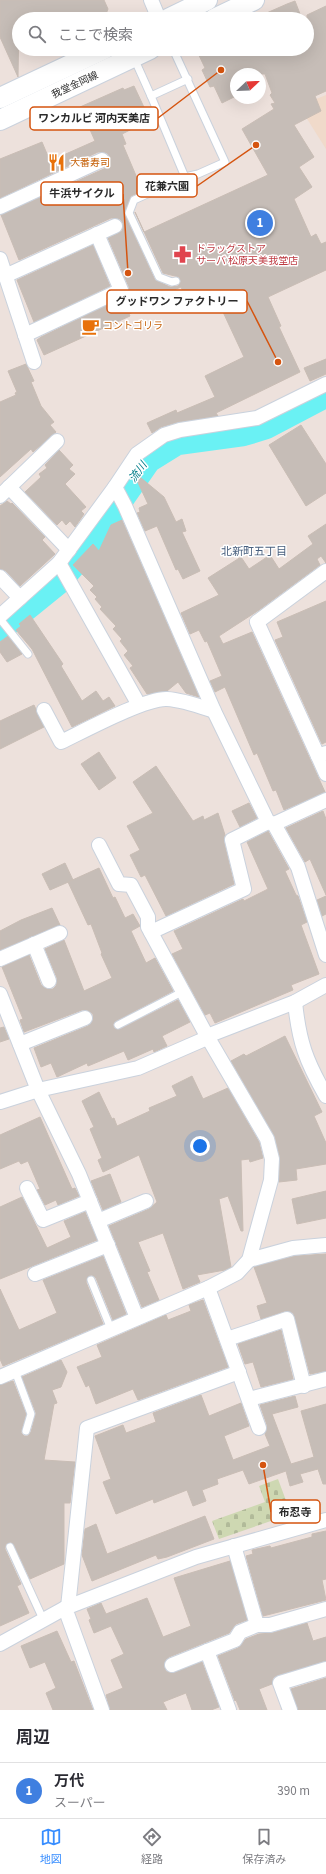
<!DOCTYPE html>
<html lang="ja">
<meta charset="utf-8">
<style>
:root{--surface:#fff;--page:#f2f2f3;--text:#2b2b33;--muted:#7c7c81;--line:#e1e1e2;--accent:#378dff}
body{margin:0;font-family:"Source Sans 3","Noto Sans JP",sans-serif;background:var(--page);color:var(--text)}
.compass{position:absolute;left:230px;top:68px;width:36px;height:36px;border-radius:50%;background:var(--surface);box-shadow:0 4px 16px #0002;rotate:67deg}
.you{position:absolute;left:200px;top:1146px;width:14px;height:14px;margin:-10px;border:3px solid #fff;border-radius:50%;background:#1a73e8;box-shadow:0 0 0 6px #1a73e833}
.badge{display:grid;place-items:center;width:26px;height:26px;border-radius:50%;background:var(--accent);color:#fff;font-size:13px;font-weight:700}
.pin{position:absolute;translate:-50% -50%;border:2px solid #fff;box-shadow:0 1px 4px #0006}
.list{margin:0;padding:0;list-style:none}
h2{display:flex;justify-content:space-between;align-items:center;height:52px;margin:0;padding:0 16px;font-size:17px}
h2 small{font-size:13px;font-weight:400;color:var(--muted)}
.list li{display:grid;grid-template-columns:26px 1fr auto;gap:12px;align-items:center;box-sizing:border-box;height:56px;padding:0 16px;border-top:1px solid var(--line)}
.list b{display:block;font-size:15px;white-space:nowrap}
.list p{margin:0;font-size:13px;white-space:nowrap;color:var(--muted)}
.list em{font-size:13px;font-style:normal;color:var(--muted)}
.icon{flex:none;width:22px;height:22px;fill:none;stroke:currentColor;stroke-width:2;stroke-linecap:round;stroke-linejoin:round}
.map{position:relative;flex:none;width:326px;height:1710px;overflow:hidden}
.search{position:absolute;background:var(--surface);box-shadow:0 4px 16px #0002;left:12px;right:12px;top:12px;height:44px;display:flex;align-items:center;gap:10px;box-sizing:border-box;padding:0 14px;border-radius:22px;color:var(--muted);font-size:15px}
.sheet{height:108px;background:var(--surface)}
nav{display:flex;justify-content:space-around;align-items:center;box-sizing:border-box;height:56px;border-top:1px solid var(--line);background:var(--surface);font-size:11px;color:var(--muted)}
nav a{display:grid;justify-items:center;gap:2px}
nav .on{color:var(--accent)}
.map>svg:first-child{display:block}
.education{fill:#f0daca}
.cemetery{fill:url(#cemetery-stones)}
.lines{fill:none;stroke-linecap:round;stroke-linejoin:round}
.river{stroke:#6af1f4;stroke-width:29}
.building{fill:#c6bdb7;stroke:#c9bdb5}
.lane-casing{stroke:#cad2dd;stroke-width:9}
.street-casing{stroke:#cad2dd;stroke-width:16}
.secondary-casing{stroke:#cad2dd;stroke-width:22}
.lane{stroke:#fff;stroke-width:7}
.street{stroke:#fff;stroke-width:14}
.secondary{stroke:#fff;stroke-width:20}
.labels{text-anchor:middle;dominant-baseline:central;stroke-width:3;stroke-linejoin:round;paint-order:stroke}
.street-label{font-size:10px;fill:#2b2b2b;stroke:#fff}
.food-label{font-size:10px;fill:#c56008;stroke:#fff;text-anchor:start}
.health-label{font-size:10px;fill:#be3a42;stroke:#fff;text-anchor:start}
.water-label{font-size:11px;font-style:italic;fill:#08808c;stroke:#fff}
.neighbourhood-label{font-size:11px;fill:#485f7e;stroke:#fff}
.leader{fill:none;stroke:#d5540f;stroke-width:1.5}
.callout-dot{fill:#d5540f;stroke:#fff;stroke-width:1.5}
.callout{fill:#fff;stroke:#d5540f;stroke-width:1.5}
.callout-label{font-size:11px;text-anchor:middle;font-weight:bold;fill:#2b2b2b}
</style>
<div class="map">
<svg width="326" height="1710" viewBox="0 0 326 1710">
<defs>
<pattern id="cemetery-stones" width="16" height="16" patternUnits="userSpaceOnUse"><rect width="16" height="16" fill="#ced8b2"/><path d="M2 7V4a2 2 0 0 1 4 0v3zM10 15v-3a2 2 0 0 1 4 0v3z" fill="#b1ba99"/></pattern>
</defs>
<rect width="100%" height="100%" fill="#ede1dc"/>
<polygon class="education" points="326,95 326,149 299,106"/>
<polygon class="cemetery" points="278,1479 291,1514 219,1539 212,1521 265,1502 259,1486"/>
<g class="lines">
<polyline class="river" points="0,627 58,580 86,547 147,459 176,441 242,432 265,425 326,393"/>
</g>
<g class="building">
<polygon points="0,0 104,0 108,9 104,19 19,19 18,77 0,37"/>
<polygon points="295,1 302,19 253,19 287,4"/>
<polygon points="326,6 326,91 315,96 321,111 294,125 314,157 299,167 312,187 294,199 311,237 316,234 321,244 326,242 326,270 268,297 281,326 279,327 300,372 216,413 218,416 178,422 161,427 152,433 147,423 176,410 177,413 215,397 205,376 244,357 216,297 190,308 181,287 149,301 150,304 129,314 130,316 44,355 37,340 41,337 128,295 129,287 108,238 122,231 123,223 120,219 111,218 19,260 1,215 106,168 109,165 110,157 107,153 98,152 0,198 0,159 42,142 50,161 95,141 80,107 123,88 124,90 134,86 150,120 122,134 126,144 123,145 140,185 146,182 149,188 131,196 124,213 155,280 170,287 178,286 181,282 179,277 163,273 135,212 144,232 268,175 242,129 274,109 271,104 275,103 270,95 272,93 265,74 236,74 236,96 222,103 214,86 210,87 202,70 205,68 196,49 307,49 307,15"/>
<polygon points="93,245 110,286 34,322 17,280"/>
<polygon points="326,359 326,374 310,381 304,368"/>
<polygon points="26,364 34,381 31,382 41,406 54,422 50,425 56,432 33,452 31,449 0,477 0,402 16,395 15,393 17,392 8,371"/>
<polygon points="301,425 326,464 326,493 306,506 269,445"/>
<polygon points="59,450 73,465 69,469 75,474 65,484 86,507 81,511 84,514 75,527 70,521 66,525 62,520 57,525 25,492 41,477 39,474 47,468 45,465"/>
<polygon points="135,473 164,497 176,522 182,519 186,531 182,532 200,571 183,579 178,569 176,570 157,526 145,531 137,513 140,512 139,508 148,504 134,474"/>
<polygon points="7,501 11,504 12,503 45,537 42,540 55,554 20,586 6,571 0,569 0,506"/>
<polygon points="122,520 199,697 186,693 178,682 167,691 147,694 130,668 133,666 124,655 128,651 120,641 122,639 113,629 116,626 100,609 102,607 95,599 97,597 90,590 94,586 73,565 93,544 99,551 111,525"/>
<polygon points="326,524 326,563 321,556 317,559 320,565 259,610 219,636 223,644 252,632 325,792 284,810 276,790 273,791 257,753 254,755 225,687 215,692 210,681 222,676 207,641 205,642 199,630 190,634 181,613 219,595 208,578 241,557 249,569 270,555 279,569 313,544 308,536"/>
<polygon points="326,601 326,742 322,744 275,640 283,637 277,622"/>
<polygon points="30,615 63,664 61,666 82,701 96,691 103,701 109,697 115,706 72,727 32,649 16,630 21,626 19,624"/>
<polygon points="8,636 22,654 7,662 0,652 0,642"/>
<polygon points="34,705 44,727 0,749 0,721"/>
<polygon points="99,752 116,778 99,790 81,764"/>
<polygon points="156,766 193,821 203,816 204,820 218,813 225,835 224,842 234,884 166,916 145,875 141,877 130,855 140,850 127,826 153,813 133,782"/>
<polygon points="249,803 257,818 240,827 232,811"/>
<polygon points="323,811 326,819 326,895 310,859 305,862 286,828"/>
<polygon points="268,831 289,869 285,871 296,895 298,896 307,922 301,925 319,974 291,985 293,990 215,1023 210,1013 205,1015 172,954 183,949 174,931 243,899 244,901 268,889 247,842"/>
<polygon points="65,863 73,880 50,890 42,874"/>
<polygon points="99,868 113,898 115,897 125,918 133,914 140,926 131,931 146,963 155,958 173,991 116,1021 113,1024 114,1028 120,1029 178,1000 190,1022 162,1036 167,1046 154,1052 153,1049 128,1060 124,1051 88,1066 87,1063 57,1077 51,1063 41,1067 34,1048 88,1026 93,1020 93,1014 87,1010 82,1010 24,1032 20,1020 23,1019 2,967 29,955 41,985 47,989 53,989 56,986 57,978 45,949 64,940 84,991 112,978 101,954 102,953 91,924 88,925 68,882"/>
<polygon points="326,896 326,914 322,916 317,900"/>
<polygon points="52,908 60,925 0,950 0,931 21,920"/>
<polygon points="4,1027 9,1039 0,1042 0,1028"/>
<polygon points="285,1036 322,1112 314,1116 326,1143 326,1164 296,1169 297,1180 279,1182 280,1159 275,1137 231,1061 244,1054 246,1056"/>
<polygon points="192,1076 203,1099 228,1088 259,1142 263,1158 250,1162 249,1159 241,1160 243,1231 241,1231 228,1196 219,1199 231,1267 225,1270 197,1275 200,1282 183,1289 163,1233 138,1242 150,1271 147,1272 159,1300 142,1307 109,1226 149,1209 157,1202 139,1155 103,1172 98,1160 102,1158 90,1129 94,1127 82,1101 99,1092 112,1119 114,1118 117,1126 150,1111 149,1108 177,1096 172,1086"/>
<polygon points="40,1117 72,1189 75,1188 79,1196 58,1205 56,1200 45,1205 37,1190 40,1189 28,1161 21,1164 19,1161 0,1169 0,1135"/>
<polygon points="110,1174 121,1202 103,1210 91,1181"/>
<polygon points="326,1191 326,1218 297,1224 292,1199"/>
<polygon points="22,1197 47,1248 71,1237 64,1221 85,1212 97,1240 0,1279 0,1207"/>
<polygon points="326,1254 326,1371 310,1374 293,1313 285,1311 261,1319 257,1306 267,1303 254,1267 295,1256"/>
<polygon points="103,1256 126,1314 113,1320 96,1278 92,1275 89,1276 86,1282 103,1324 3,1366 0,1359 0,1289 19,1330 57,1313 43,1280"/>
<polygon points="203,1300 228,1367 138,1400 133,1389 96,1404 89,1385 86,1387 77,1367 102,1357 97,1345 166,1315 168,1320 191,1311 189,1305"/>
<polygon points="281,1330 293,1379 261,1387 253,1362 245,1364 238,1344"/>
<polygon points="61,1360 67,1372 61,1387 52,1390 57,1403 54,1404 44,1460 75,1462 70,1503 64,1503 64,1564 30,1579 14,1545 11,1542 6,1544 5,1549 21,1584 17,1586 29,1613 0,1626 0,1385 13,1381 26,1414 21,1433 24,1436 28,1436 31,1432 36,1413 22,1377"/>
<polygon points="201,1395 209,1416 241,1403 249,1426 224,1436 233,1460 270,1446 265,1434 267,1425 260,1405 295,1396 298,1407 272,1414 291,1464 314,1457 301,1411 326,1404 326,1484 323,1484 318,1469 300,1474 303,1482 290,1486 286,1471 249,1484 243,1470 217,1479 218,1484 202,1490 206,1501 193,1506 187,1490 154,1503 153,1499 116,1514 103,1482 111,1479 95,1436 123,1425 126,1433 156,1422 153,1413"/>
<polygon points="205,1516 214,1539 167,1557 158,1559 156,1555 92,1581 82,1555 85,1529 96,1524 107,1554"/>
<polygon points="326,1531 326,1579 322,1580 326,1600 263,1616 246,1556 253,1554 252,1550 270,1546 271,1548 312,1537 312,1534"/>
<polygon points="230,1561 247,1620 236,1624 229,1633 169,1657 164,1664 166,1671 171,1673 202,1662 219,1707 211,1710 192,1710 186,1693 163,1702 167,1710 110,1710 106,1695 123,1688 111,1660 124,1654 111,1626 94,1633 89,1620 91,1619 87,1609 101,1603 106,1614 147,1598 163,1637 191,1626 174,1578"/>
<polygon points="307,1623 313,1641 326,1637 326,1661 278,1675 273,1678 272,1684 259,1689 267,1710 240,1710 236,1700 235,1701 218,1656 238,1648 246,1639 259,1634 272,1633"/>
<polygon points="57,1631 71,1662 74,1661 93,1710 53,1710 46,1693 56,1688 45,1662 30,1668 21,1646"/>
<polygon points="326,1678 326,1710 298,1710 291,1689"/>
</g>
<g class="lines">
<defs>
<g id="lane">
<polyline points="173,49 225,162 198,174 185,177 151,96 188,79"/>
<polyline points="134,58 151,96"/>
<polyline points="176,281 172,282 159,277 129,213 134,200 185,177"/>
<polyline points="0,619 28,654"/>
<polyline points="118,1025 184,991"/>
<polyline points="91,1280 111,1329"/>
<polyline points="15,1371 31,1414 26,1431"/>
<polyline points="10,1547 43,1619"/>
</g>
<g id="street">
<polyline points="151,0 159,19"/>
<polyline points="0,207 102,160"/>
<polyline points="0,259 34,362"/>
<polyline points="5,276 115,226"/>
<polyline points="25,335 121,290 97,234"/>
<polyline points="9,487 69,550"/>
<polyline points="115,487 137,454 164,435 180,430 257,418 326,384"/>
<polyline points="0,496 57,441"/>
<polyline points="59,563 139,705"/>
<polyline points="0,577 20,598"/>
<polyline points="0,616 59,563 115,487 125,506 214,711 268,822 274,824 298,867 326,955"/>
<path d="M 44,710 L 61,742 C 84,731 145,698 167,699 C 183,700 199,706 214,711"/>
<polyline points="326,753 318,756 326,774"/>
<polyline points="318,756 257,622 326,571"/>
<polyline points="274,824 326,800"/>
<polyline points="99,845 119,884 131,885 148,917 148,927 207,1036"/>
<polyline points="151,932 244,889 232,840 268,822"/>
<polyline points="34,944 49,981"/>
<polyline points="0,959 60,933"/>
<polyline points="0,994 38,1090 138,1068 207,1038"/>
<path d="M 295,1002 C 299,1042 306,1061 326,1096"/>
<polyline points="20,1044 85,1018"/>
<polyline points="0,1102 38,1090 79,1174 137,1318"/>
<polyline points="27,1188 43,1220 90,1201"/>
<polyline points="98,1221 146,1201"/>
<polyline points="249,1260 293,1248 326,1245"/>
<polyline points="35,1274 108,1245"/>
<polyline points="208,1288 259,1428"/>
<polyline points="227,1339 287,1319 304,1386"/>
<polyline points="0,1377 208,1288 237,1273 249,1260 271,1180 272,1159 267,1139 207,1036 295,1002 326,985"/>
<polyline points="249,1399 326,1379"/>
<polyline points="234,1546 257,1625"/>
<polyline points="68,1607 87,1428 239,1372"/>
<polyline points="0,1644 65,1608"/>
<polyline points="207,1651 229,1710"/>
<polyline points="172,1665 235,1640 240,1632 257,1625 270,1625 326,1609"/>
<polyline points="102,1710 65,1608 196,1557 326,1520"/>
<polyline points="290,1710 280,1683 326,1669"/>
</g>
<g id="secondary">
<polyline points="168,19 207,0"/>
<polyline points="214,19 254,0"/>
<polyline points="0,98 104,49"/>
<polyline points="0,120 150,49"/>
</g>
</defs>
<use href="#lane" class="lane-casing"/>
<use href="#street" class="street-casing"/>
<use href="#secondary" class="secondary-casing"/>
<use href="#lane" class="lane"/>
<use href="#street" class="street"/>
<use href="#secondary" class="secondary"/>
</g>
<defs>
<symbol id="restaurant-bare" viewBox="-9 -9 18 18"><path d="M-5-6h1v4h1v-4h1v4h1v-4h1v5L-1.5 .5V6h-2V.5L-5-1ZM5-6V6H3V1.5H1.5Q1.5-4 5-6Z" fill="#e8710a" stroke="#fff" stroke-width="2.5" paint-order="stroke"/></symbol>
<symbol id="pharmacy-bare" viewBox="-9 -9 18 18"><path d="M-2-6h4v4h4v4h-4v4h-4v-4h-4v-4h4Z" fill="#e0444e" stroke="#fff" stroke-width="2.5" paint-order="stroke"/></symbol>
<symbol id="cafe-bare" viewBox="-9 -9 18 18"><path d="M-5.5-4.5H6V0H3Q3 3.5 0 3.5H-2.5Q-5.5 3.5-5.5 0ZM3-3.2v2h1.7v-2ZM-6 4.5H4V6H-6Z" fill="#e8710a" stroke="#fff" stroke-width="2.5" paint-order="stroke"/></symbol>
</defs>
<g fill-rule="evenodd">
<use href="#restaurant-bare" x="44" y="150" width="25" height="25"/>
<use href="#pharmacy-bare" x="170" y="242" width="25" height="25"/>
<use href="#cafe-bare" x="78" y="314" width="25" height="25"/>
</g>
<g class="labels">
<g class="street-label">
<text transform="translate(75 85) rotate(-25)">我堂金岡線</text>
</g>
<g class="food-label">
<text x="70" y="163">大番寿司</text>
<text x="103" y="326">コントゴリラ</text>
</g>
<g class="health-label">
<text x="196" y="249">ドラッグストア<tspan x="196" dy="12">サーバ 松原天美我堂店</tspan></text>
</g>
<g class="water-label">
<text transform="translate(138 472) rotate(-54)">流川</text>
</g>
<g class="neighbourhood-label">
<text x="254" y="551">北新町五丁目</text>
</g>
</g>
<path class="leader" d="M221 70L158 118M256 145L197 186M128 273L123 194M278 362L247 301M263 1465L271 1512"/>
<g class="callout-dot">
<circle cx="221" cy="70" r="4"/>
<circle cx="256" cy="145" r="4"/>
<circle cx="128" cy="273" r="4"/>
<circle cx="278" cy="362" r="4"/>
<circle cx="263" cy="1465" r="4"/>
</g>
<g class="callout">
<rect x="30" y="107" width="128" height="23" rx="4"/>
<rect x="137" y="174" width="60" height="23" rx="4"/>
<rect x="41" y="182" width="82" height="23" rx="4"/>
<rect x="107" y="290" width="140" height="23" rx="4"/>
<rect x="271" y="1500" width="49" height="23" rx="4"/>
</g>
<g class="callout-label">
<text x="94" y="122">ワンカルビ 河内天美店</text>
<text x="167" y="190">花兼六園</text>
<text x="82" y="197">牛浜サイクル</text>
<text x="177" y="305">グッドワン ファクトリー</text>
<text x="295" y="1516">布忍寺</text>
</g>
</svg>
<svg class="compass" viewBox="-18 -18 36 36"><path d="M0-13l5 13h-10z" fill="#e53935"/><path d="M0 13l5-13h-10z" fill="#7c7c81"/></svg>
<div class="you"></div>
<div class="pin badge" style="left:260px;top:223px;background:#3f7fe0">1</div>
<div class="search"><svg class="icon" aria-label="search" viewBox="0 0 24 24"><circle cx="10" cy="10" r="6"/><path d="M15 15l6 6"/></svg>ここで検索</div>
</div>
<section class="sheet">
<h2>周辺<small></small></h2>
<ul class="list">
<li><span class="badge" style="background:#3f7fe0">1</span><div><b>万代</b><p>スーパー</p></div><em>390 m</em></li>
</ul>
</section>
<nav>
<a class="on"><svg class="icon" aria-label="map" viewBox="0 0 24 24"><path d="M3 6l6-2 6 2 6-2v14l-6 2-6-2-6 2zM9 4v14M15 6v14"/></svg>地図</a>
<a><svg class="icon" aria-label="directions" viewBox="0 0 24 24"><path d="M12 3l9 9-9 9-9-9zM9 14v-3h6M13 9l2 2-2 2"/></svg>経路</a>
<a><svg class="icon" aria-label="saved" viewBox="0 0 24 24"><path d="M7 4h10v16l-5-4-5 4z"/></svg>保存済み</a>
</nav>
